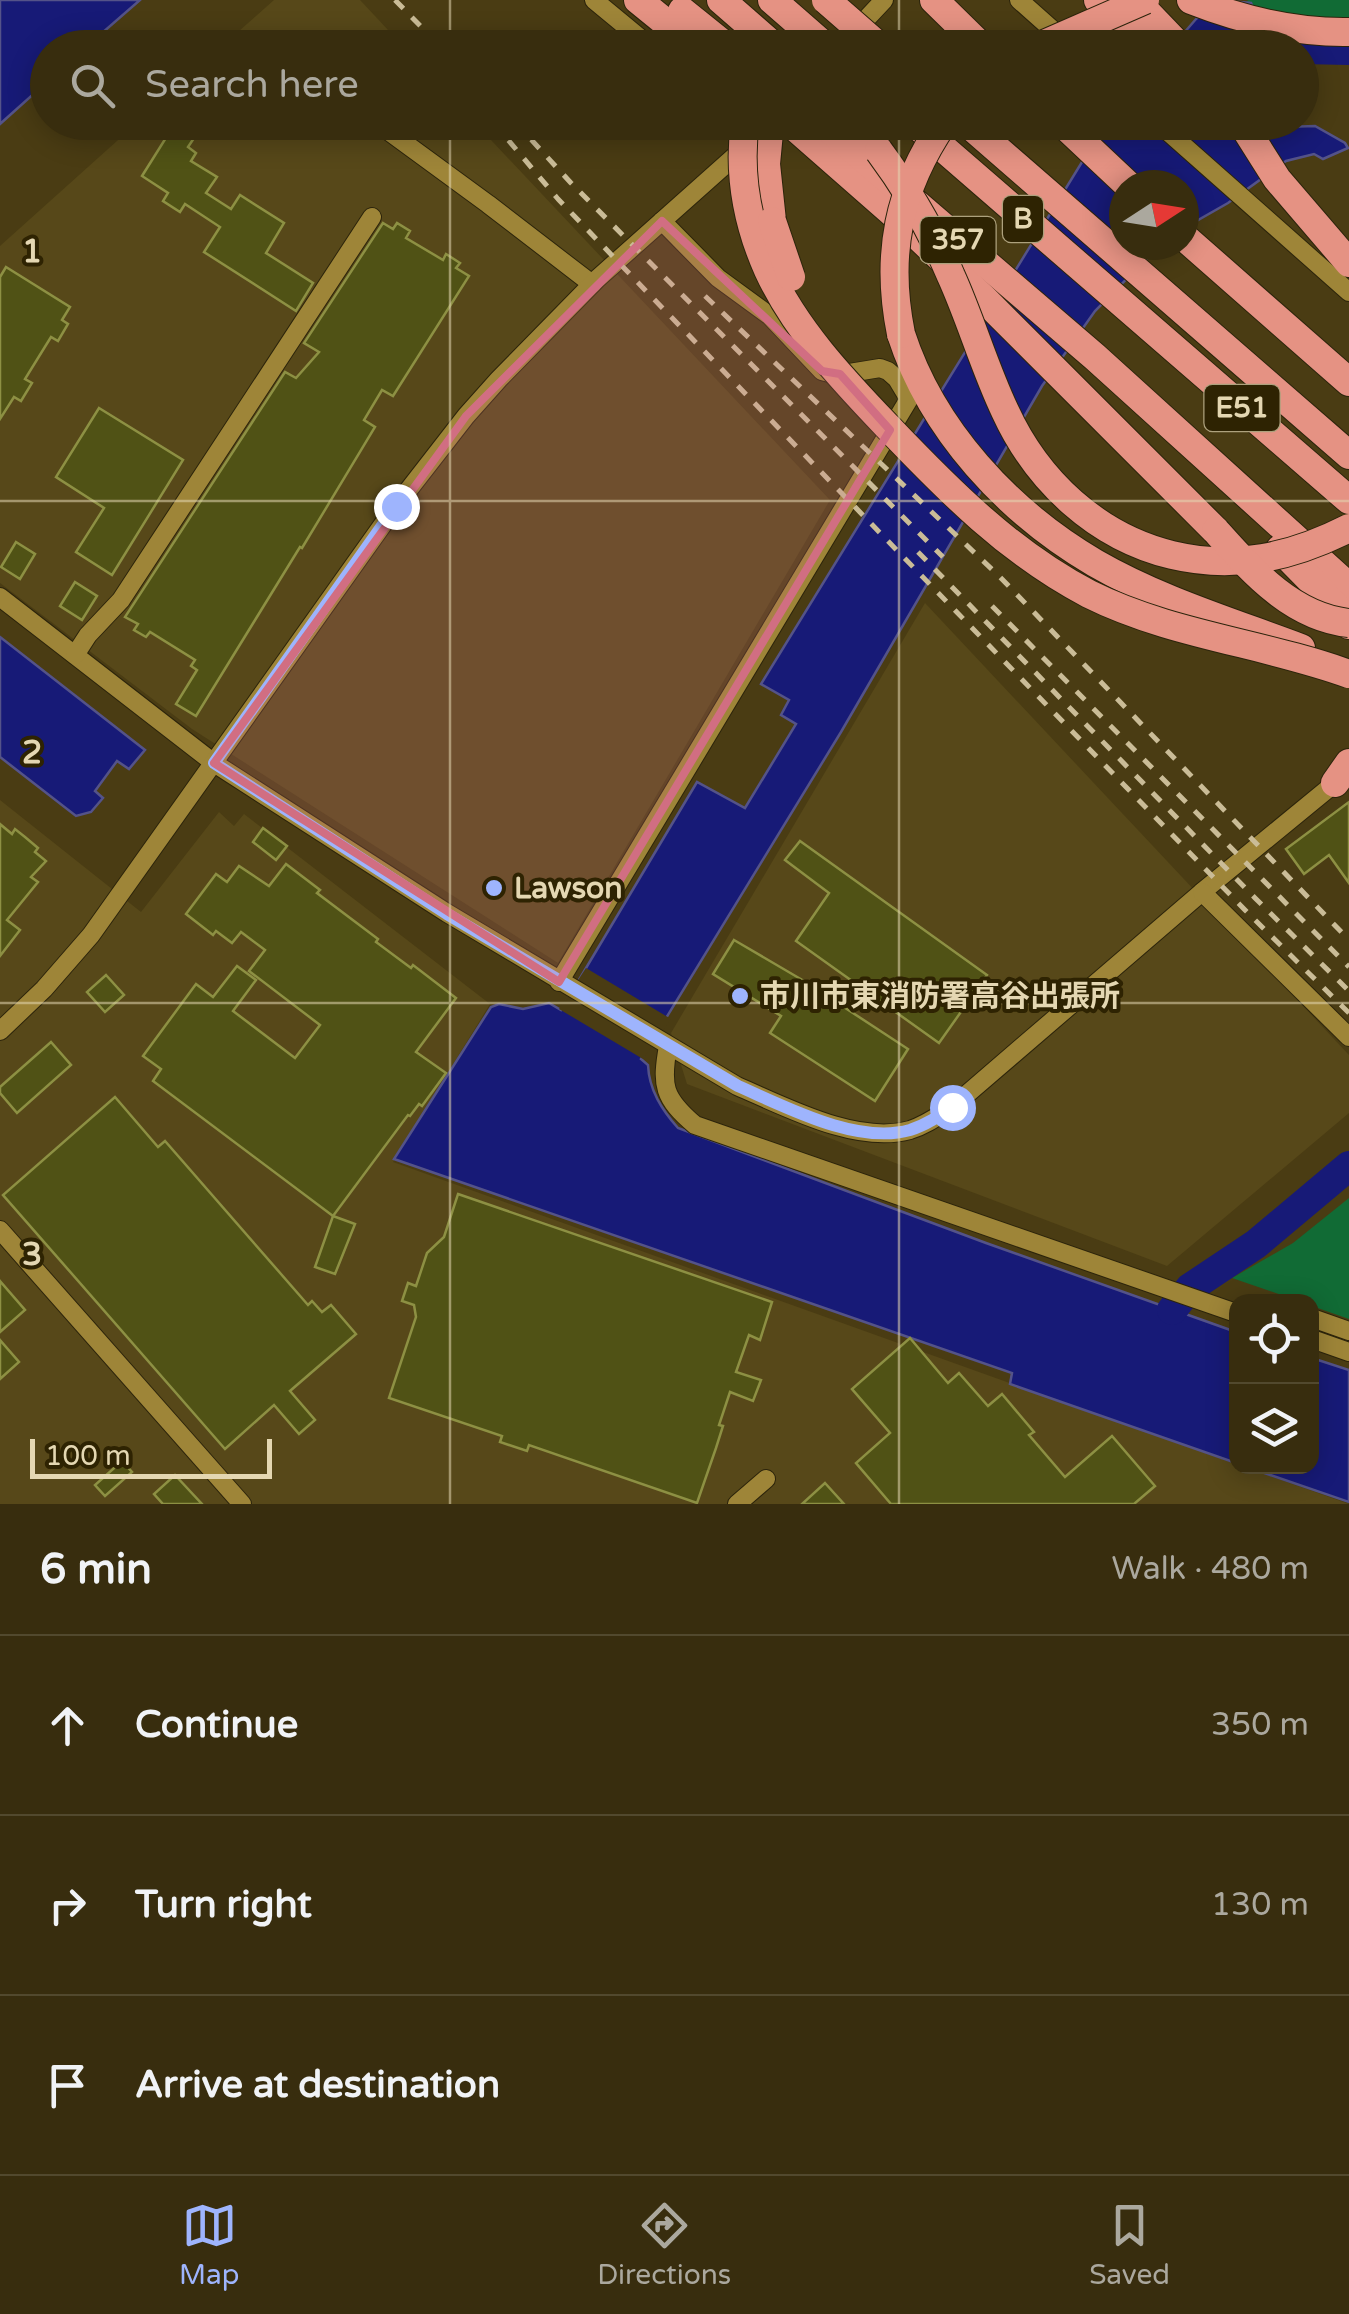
<!DOCTYPE html>
<meta charset="utf-8">
<style>
:root{--surface:#382d0e;--page:#43391c;--text:#f1f3f6;--muted:#aba89e;--line:#52492e;--accent:#9eb4fd}
body{margin:0;font-family:"Varela Round","Noto Sans JP",sans-serif;background:var(--page);color:var(--text)}
.controls{position:absolute;right:30px;bottom:30px;display:grid;overflow:hidden;border-radius:20px;box-shadow:0 5px 25px #0003}
.controls button{width:90px;height:90px;display:grid;place-items:center;padding:0;border:0;border-bottom:2px solid var(--line);background:var(--surface);color:var(--text);font:50px sans-serif}
.compass{position:absolute;left:1109px;top:170px;width:90px;height:90px;border-radius:50%;background:var(--surface);box-shadow:0 5px 25px #0003;rotate:78deg}
.scale{position:absolute;left:30px;bottom:25px;width:242px;box-sizing:border-box;padding-left:10px;border:5px solid #e4d7b2;border-top:0;font-size:28px;line-height:35px;white-space:nowrap;color:#e4d7b2;-webkit-text-stroke:8px #2e2302;paint-order:stroke}
.stop{position:absolute;width:30px;height:30px;margin:-22px;border:8px solid #9eb4fd;border-radius:50%;background:#fff}
.stop.end{background:#9eb4fd;border-color:#fff;box-shadow:0 2px 10px #0008}
.list{margin:0;padding:0;list-style:none}
h2{display:flex;justify-content:space-between;align-items:center;height:130px;margin:0;padding:0 40px;font-size:42px}
h2 small{font-size:32px;font-weight:400;color:var(--muted)}
.list li{display:grid;grid-template-columns:65px 1fr auto;gap:30px;align-items:center;box-sizing:border-box;height:180px;padding:0 40px;border-top:2px solid var(--line)}
.list b{display:block;font-size:38px;white-space:nowrap}
.list em{font-size:32px;font-style:normal;color:var(--muted)}
.icon{flex:none;width:55px;height:55px;fill:none;stroke:currentColor;stroke-width:2;stroke-linecap:round;stroke-linejoin:round}
.map{position:relative;flex:none;width:1349px;height:1504px;overflow:hidden}
.search{position:absolute;background:var(--surface);box-shadow:0 5px 25px #0003;left:30px;right:30px;top:30px;height:110px;display:flex;align-items:center;gap:25px;box-sizing:border-box;padding:0 35px;border-radius:55px;color:var(--muted);font-size:38px}
.sheet{height:670px;background:var(--surface)}
nav{display:flex;justify-content:space-around;align-items:center;box-sizing:border-box;height:140px;border-top:2px solid var(--line);background:var(--surface);font-size:28px;color:var(--muted)}
nav a{display:grid;justify-items:center;gap:5px}
nav .on{color:var(--accent)}
.map>svg:first-child{display:block}
.built{fill:#574819}
.green{fill:#116b35}
.water{fill:#171a77;stroke:#545389;stroke-width:2.5}
.pier{fill:#4a3c13}
.lines{fill:none;stroke-linecap:round;stroke-linejoin:round}
.river{stroke:#171a77;stroke-width:30}
.building{fill:#505215;stroke:#8d9043;stroke-width:2.5}
.minor-casing{stroke:#2c240b;stroke-width:20}
.highway-casing{stroke:#2c240b;stroke-width:30}
.minor{stroke:#9e8538;stroke-width:18}
.highway{stroke:#e59283;stroke-width:28}
.rail{stroke:#cabc97;stroke-width:5;stroke-dasharray:12 12;stroke-linecap:butt}
.highway-bridge-casing{stroke:#2c240b;stroke-width:30;stroke-linecap:butt}
.highway-bridge{stroke:#e59283;stroke-width:28}
.route{stroke:#9eb4fd;stroke-width:12}
.marked{fill:#d16e82;fill-opacity:0.2;stroke:#d16e82;stroke-width:8;stroke-linejoin:round}
.grid{fill:none;stroke:#e4d7b2;stroke-width:2.5;stroke-opacity:0.55}
.poi-dot{fill:#9eb4fd;stroke:#2e2302;stroke-width:4}
.labels{text-anchor:middle;dominant-baseline:central;stroke-width:8;stroke-linejoin:round;paint-order:stroke}
.shield{fill:#2e2302;stroke:#ada17d;stroke-width:2.5}
.shield-label{font-size:28px;font-weight:bold;fill:#e4d7b2}
.poi-label{font-size:30px;font-weight:bold;fill:#e4d7b2;stroke:#2e2302;text-anchor:start}
.grid-label{font-size:32px;text-anchor:middle;font-weight:bold;fill:#e4d7b2;stroke:#2e2302;stroke-width:8;stroke-linejoin:round;paint-order:stroke}
</style>
<div class="map">
<svg width="1349" height="1504" viewBox="0 0 1349 1504">
<rect width="100%" height="100%" fill="#4a3c13"/>
<g class="built">
<polygon points="274,0 360,0 404,47 221,47"/>
<polygon points="137,123 475,123 830,500 558,963 192,729 0,583 0,246"/>
<polygon points="925,603 1349,1055 1349,1113 1167,1266 687,1084 671,1033"/>
<polygon points="0,800 141,912 219,812 234,826 244,814 490,1004 393,1162 1236,1464 1236,1466 1245,1467 1349,1504 0,1504"/>
</g>
<g class="green">
<path d="M 1248,0 L 1349,0 L 1349,19 C 1321,18 1269,19 1246,3 Z"/>
<polygon points="1349,1198 1349,1319 1312,1306 1312,1302 1299,1301 1232,1278 1293,1243"/>
</g>
<g class="water">
<polygon points="0,0 140,0 86,47 48,48 47,82 0,124"/>
<polygon points="1217,0 1251,3 1272,47 1171,48 1196,19"/>
<path d="M 1276,122 L 1285,127 L 1315,126 L 1345,143 L 1348,148 L 1323,159 L 1314,154 L 1286,161 L 1228,203 L 1184,228 L 1184,185 L 1124,185 L 1124,245 L 1160,245 L 1095,311 L 1042,386 L 841,732 L 641,1059 L 648,1065 C 649,1090 662,1110 678,1128 L 986,1243 L 1236,1332 L 1236,1463 L 1010,1384 L 1012,1373 L 394,1159 L 491,1007 L 499,1004 L 523,1009 L 549,1003 L 561,1010 L 697,782 L 745,808 L 796,724 L 781,715 L 789,700 L 761,684 L 1106,123 Z"/>
<polygon points="0,637 145,750 129,769 117,761 95,791 103,798 91,812 76,816 0,757"/>
<polygon points="1312,1358 1349,1370 1349,1502 1247,1467 1312,1466"/>
</g>
<polygon class="pier" points="586,968 671,1019 643,1059 559,1009"/>
<g class="lines">
<g class="river">
<polyline points="1302,49 1349,50"/>
<polyline points="1172,1310 1190,1288 1256,1244 1349,1166"/>
</g>
</g>
<g class="building">
<polygon points="174,125 194,138 188,147 196,153 191,161 217,177 206,193 231,209 240,195 284,223 266,253 313,283 296,311 204,252 220,227 185,204 180,212 163,201 168,193 142,176"/>
<polygon points="383,223 393,229 397,223 410,231 406,238 443,260 446,254 460,263 456,268 469,276 393,396 382,390 364,420 375,427 302,548 300,547 196,716 176,704 197,670 191,666 195,660 150,632 146,637 134,630 138,624 125,617 285,372 296,378 319,352 304,343"/>
<polygon points="6,267 70,307 62,320 68,324 58,341 51,337 25,379 32,383 21,401 14,397 0,419 0,277"/>
<polygon points="99,408 183,460 112,575 76,552 104,508 56,477"/>
<polygon points="16,542 35,554 20,579 1,567"/>
<polygon points="75,582 97,596 82,620 60,606"/>
<polygon points="1349,802 1349,883 1329,855 1304,874 1286,849"/>
<polygon points="0,824 12,834 15,829 25,837 38,848 35,852 46,861 31,877 38,882 7,920 20,930 0,956"/>
<polygon points="263,828 287,846 276,860 253,842"/>
<polygon points="800,841 987,975 939,1043 796,941 829,893 785,860"/>
<polygon points="286,864 320,890 317,893 378,939 376,942 411,968 413,965 456,998 416,1052 446,1073 422,1106 419,1104 410,1116 408,1115 333,1216 153,1081 161,1069 143,1056 196,984 213,997 237,966 256,980 233,1011 295,1058 320,1025 249,971 265,950 241,932 232,943 216,931 213,935 186,914 216,874 227,882 239,866 269,886"/>
<polygon points="734,940 804,981 908,1049 875,1101 770,1033 781,1016 713,974"/>
<polygon points="106,975 124,995 105,1012 87,992"/>
<polygon points="51,1042 71,1065 17,1113 0,1093 0,1087"/>
<polygon points="115,1097 158,1147 165,1141 308,1305 312,1301 322,1312 331,1305 356,1334 290,1391 315,1420 299,1434 274,1405 225,1449 3,1195"/>
<polygon points="458,1194 772,1302 760,1340 749,1335 736,1372 761,1380 753,1401 730,1392 719,1425 723,1426 716,1448 697,1503 529,1445 527,1451 500,1442 502,1436 389,1398 416,1317 414,1305 402,1301 408,1283 416,1286 427,1253 444,1237"/>
<polygon points="333,1216 355,1224 335,1274 315,1267"/>
<polygon points="0,1281 25,1310 0,1332"/>
<polygon points="910,1338 948,1383 959,1373 988,1406 1002,1394 1034,1432 1029,1435 1065,1477 1112,1436 1155,1486 1134,1504 891,1504 856,1463 890,1433 852,1389"/>
<polygon points="0,1340 19,1362 0,1379"/>
<polygon points="122,1461 132,1472 105,1496 95,1485"/>
<polygon points="175,1475 202,1504 163,1504 154,1494"/>
<polygon points="825,1483 844,1504 802,1504"/>
</g>
<g class="lines">
<defs>
<g id="minor">
<polyline points="594,0 652,48"/>
<polyline points="1019,0 1073,48"/>
<polyline points="839,48 884,0"/>
<polyline points="376,122 488,204 592,284"/>
<polyline points="1157,122 1349,292"/>
<path d="M 0,597 L 214,763 L 447,913 L 737,1086 C 786,1107 857,1145 910,1130 C 926,1125 938,1116 952,1107 L 1202,892 L 1335,783"/>
<polyline points="75,655 88,635 121,600 372,217"/>
<polyline points="1202,892 1349,1037"/>
<polyline points="559,982 909,399 897,379 888,371 880,368 837,375 822,371 770,316 718,278 662,221"/>
<polyline points="0,1031 44,989 91,935 396,506 466,416 499,379 597,279 744,148"/>
<path d="M 668,1046 C 661,1085 663,1098 695,1125 L 1236,1313"/>
<polyline points="0,1230 242,1504"/>
<polyline points="1312,1318 1349,1331"/>
<polyline points="1312,1339 1349,1352"/>
<polyline points="737,1504 766,1479"/>
</g>
<g id="highway">
<polyline points="638,0 697,48"/>
<polyline points="721,0 776,48"/>
<polyline points="772,0 827,48"/>
<polyline points="934,0 983,48"/>
<polyline points="1098,0 1145,48"/>
<polyline points="1135,0 1181,48"/>
<path d="M 1191,0 C 1242,20 1294,33 1349,32"/>
<polyline points="682,11 728,48"/>
<polyline points="770,122 766,164 772,221"/>
<polyline points="789,122 903,222 985,300 1216,531"/>
<polyline points="821,122 1095,357 1349,587"/>
<polyline points="855,122 879,151"/>
<polyline points="913,122 1349,500"/>
<polyline points="966,122 1349,455"/>
<polyline points="1061,122 1128,185"/>
<polyline points="1241,122 1277,179 1349,263"/>
<polyline points="1184,237 1349,382"/>
<path d="M 901,334 C 932,430 1008,512 1095,563 C 1159,600 1232,622 1301,648"/>
<polyline points="1280,549 1334,604 1349,625"/>
<polyline points="1335,783 1349,763"/>
</g>
</defs>
<use href="#minor" class="minor-casing"/>
<use href="#highway" class="highway-casing"/>
<use href="#minor" class="minor"/>
<use href="#highway" class="highway"/>
<g class="rail">
<polyline points="395,0 442,48"/>
<polyline points="493,122 558,199 647,292 1245,910 1349,1013"/>
<polyline points="515,122 571,183 943,557"/>
<polyline points="705,296 1000,577 1349,940"/>
<polyline points="918,552 1255,898 1349,991"/>
<polyline points="992,606 1349,967"/>
</g>
<defs>
<g id="highway-bridge">
<polyline points="826,0 881,48"/>
<polyline points="1035,48 1145,0"/>
<path d="M 745,122 C 738,173 747,223 768,270 C 795,329 842,379 887,426 C 948,490 1010,553 1089,594 C 1171,635 1264,643 1349,674"/>
<path d="M 879,151 C 908,190 932,231 951,276 C 971,320 984,367 1005,411 C 1037,481 1097,537 1172,555 C 1235,570 1292,557 1349,528"/>
<polyline points="772,221 791,277"/>
<path d="M 901,334 C 885,255 898,189 944,122"/>
<path d="M 1216,531 C 1252,571 1292,617 1349,623"/>
</g>
</defs>
<use href="#highway-bridge" class="highway-bridge-casing"/>
<use href="#highway-bridge" class="highway-bridge"/>
</g>
<g class="lines">
<path class="route" d="M 396,506 L 214,763 L 447,914 L 738,1086 C 786,1107 857,1145 910,1130 C 926,1125 939,1116 952,1107"/>
</g>
<path class="marked" d="M 662,221 L 822,371 L 840,374 L 890,430 L 559,982 L 214,763 L 466,416 Z"/>
<path class="grid" d="M 450,0 L 450,48M 899,0 L 899,48M 450,122 L 450,1504M 899,122 L 899,1504M 0,501 L 1349,501M 0,1003 L 1349,1003"/>
<g class="poi-dot">
<circle cx="494" cy="888" r="10"/>
<circle cx="740" cy="996" r="10"/>
</g>
<g class="labels">
<g class="shield">
<rect x="1003" y="196" width="40" height="46" rx="8"/>
<rect x="920.5" y="217" width="75" height="46" rx="8"/>
<rect x="1204.5" y="385" width="75" height="46" rx="8"/>
</g>
<g class="shield-label">
<text x="1023" y="219">B</text>
<text x="958" y="240">357</text>
<text x="1242" y="408">E51</text>
</g>
<g class="poi-label">
<text x="514" y="888">Lawson</text>
<text x="760" y="996">市川市東消防署高谷出張所</text>
</g>
</g>
<g class="grid-label">
<text x="32" y="262">1</text>
<text x="32" y="763">2</text>
<text x="32" y="1265">3</text>
</g>
</svg>
<div class="controls">
<button><svg class="icon" aria-label="locate" viewBox="0 0 24 24"><circle cx="12" cy="12" r="6"/><path d="M12 2v4M12 18v4M2 12h4M18 12h4"/></svg></button>
<button><svg class="icon" aria-label="layers" viewBox="0 0 24 24"><path d="M12 4l9 5-9 5-9-5zM3 14l9 5 9-5"/></svg></button>
</div>
<svg class="compass" viewBox="-18 -18 36 36"><path d="M0-13l5 13h-10z" fill="#e53935"/><path d="M0 13l5-13h-10z" fill="#aba89e"/></svg>
<div class="scale">100 m</div>
<div class="stop" style="left:952px;top:1107px"></div>
<div class="stop end" style="left:396px;top:506px"></div>
<div class="search"><svg class="icon" aria-label="search" viewBox="0 0 24 24"><circle cx="10" cy="10" r="6"/><path d="M15 15l6 6"/></svg>Search here</div>
</div>
<section class="sheet">
<h2>6 min<small>Walk · 480 m</small></h2>
<ul class="list">
<li><svg class="icon" aria-label="ahead" viewBox="0 0 24 24"><path d="M12 20V5M6 11l6-6 6 6"/></svg><div><b>Continue</b></div><em>350 m</em></li>
<li><svg class="icon" aria-label="right" viewBox="0 0 24 24"><path d="M7 20v-9h11M14 6l5 5-5 5"/></svg><div><b>Turn right</b></div><em>130 m</em></li>
<li><svg class="icon" aria-label="arrive" viewBox="0 0 24 24"><path d="M6 21V4h12l-3 4 3 4H6"/></svg><div><b>Arrive at destination</b></div></li>
</ul>
</section>
<nav>
<a class="on"><svg class="icon" aria-label="map" viewBox="0 0 24 24"><path d="M3 6l6-2 6 2 6-2v14l-6 2-6-2-6 2zM9 4v14M15 6v14"/></svg>Map</a>
<a><svg class="icon" aria-label="directions" viewBox="0 0 24 24"><path d="M12 3l9 9-9 9-9-9zM9 14v-3h6M13 9l2 2-2 2"/></svg>Directions</a>
<a><svg class="icon" aria-label="saved" viewBox="0 0 24 24"><path d="M7 4h10v16l-5-4-5 4z"/></svg>Saved</a>
</nav>
